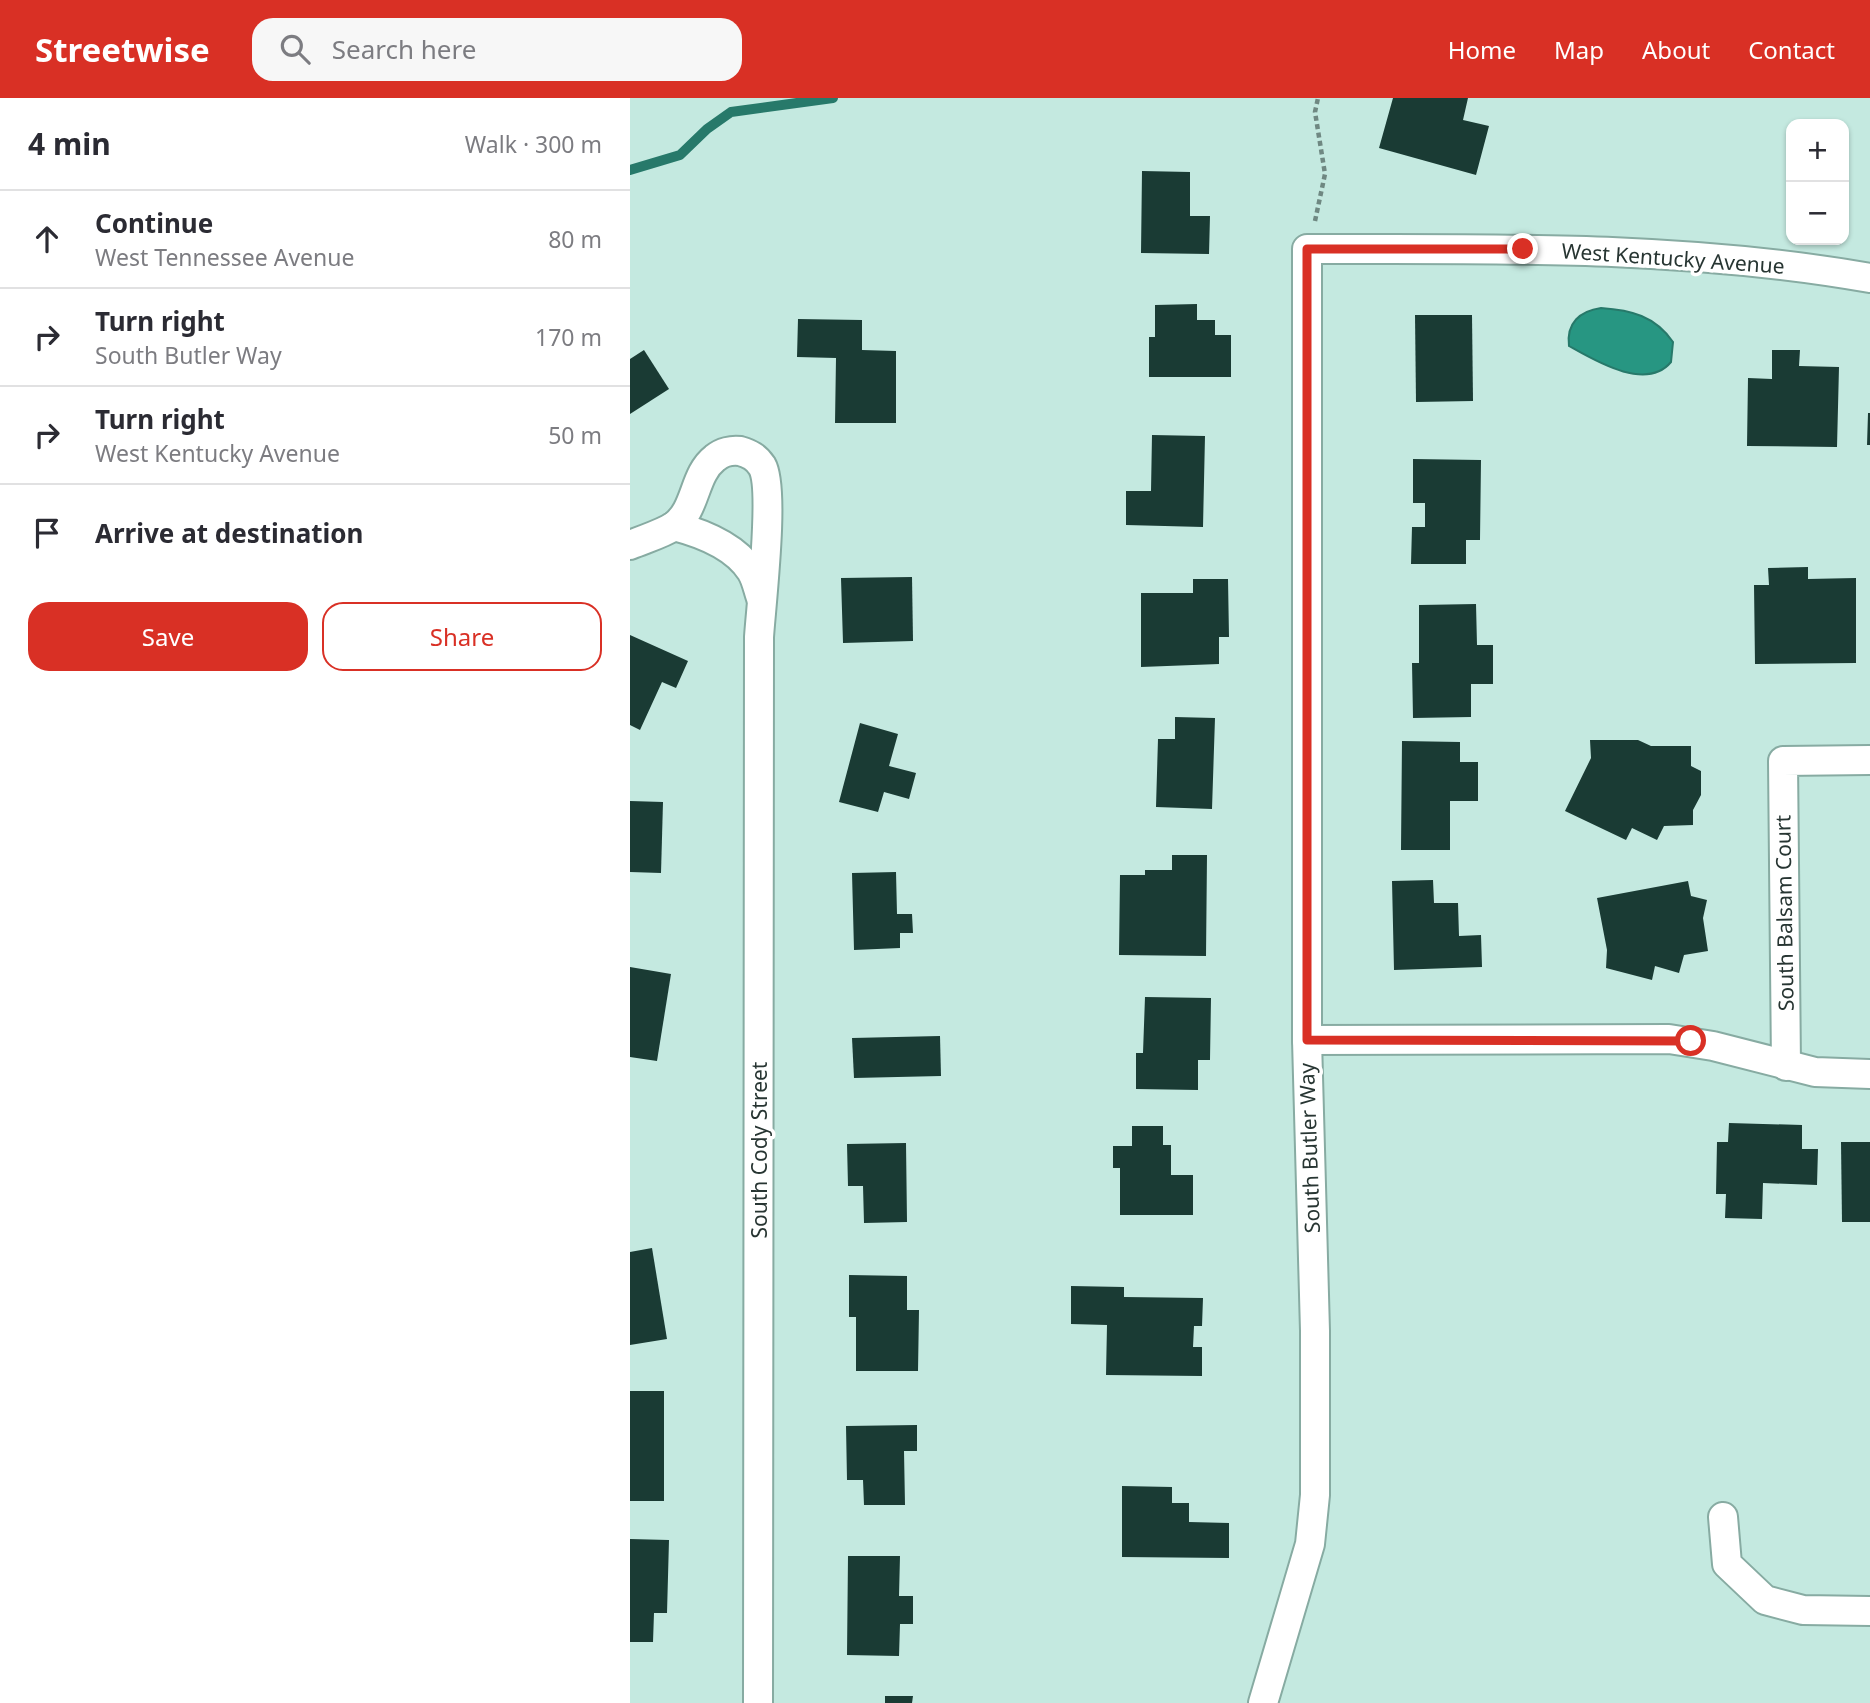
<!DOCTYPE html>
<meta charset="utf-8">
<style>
:root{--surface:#fff;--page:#f7f7f7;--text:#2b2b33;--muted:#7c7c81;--line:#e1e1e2;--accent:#d93025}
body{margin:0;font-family:"Noto Sans",sans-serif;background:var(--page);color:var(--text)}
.controls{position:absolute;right:21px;top:21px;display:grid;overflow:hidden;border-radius:14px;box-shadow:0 2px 5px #0004}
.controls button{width:63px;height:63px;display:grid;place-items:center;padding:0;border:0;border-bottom:2px solid var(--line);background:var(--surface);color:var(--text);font:35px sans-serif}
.stop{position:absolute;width:21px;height:21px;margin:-16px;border:5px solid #d93025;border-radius:50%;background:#fff}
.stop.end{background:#d93025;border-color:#fff;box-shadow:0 2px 7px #0008}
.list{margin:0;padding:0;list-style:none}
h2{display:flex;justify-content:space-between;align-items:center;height:91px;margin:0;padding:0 28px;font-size:30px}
h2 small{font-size:23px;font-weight:400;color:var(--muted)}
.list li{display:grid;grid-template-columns:46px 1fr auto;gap:21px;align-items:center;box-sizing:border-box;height:98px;padding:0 28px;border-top:2px solid var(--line)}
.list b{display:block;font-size:26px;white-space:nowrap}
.list p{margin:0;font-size:23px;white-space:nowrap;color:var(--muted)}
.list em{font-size:23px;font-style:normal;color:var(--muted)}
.actions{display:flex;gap:14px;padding:21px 28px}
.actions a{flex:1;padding:16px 0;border:2px solid var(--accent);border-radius:21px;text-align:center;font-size:24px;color:var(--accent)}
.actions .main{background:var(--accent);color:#fff}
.icon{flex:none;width:38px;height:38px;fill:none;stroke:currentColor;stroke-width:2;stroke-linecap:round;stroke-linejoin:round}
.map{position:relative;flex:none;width:1240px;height:1605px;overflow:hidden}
header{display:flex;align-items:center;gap:42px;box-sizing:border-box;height:98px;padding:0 35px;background:var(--accent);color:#fff}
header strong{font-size:33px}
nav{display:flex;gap:38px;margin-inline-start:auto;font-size:24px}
.search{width:490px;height:63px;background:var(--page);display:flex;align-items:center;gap:18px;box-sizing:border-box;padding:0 24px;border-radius:21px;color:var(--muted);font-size:26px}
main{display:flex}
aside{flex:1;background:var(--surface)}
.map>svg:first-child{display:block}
.water{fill:#279682;stroke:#27796a;stroke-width:2}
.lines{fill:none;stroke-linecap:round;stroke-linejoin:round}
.stream{stroke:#27796a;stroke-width:10}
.building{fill:#1a3b34}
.street-casing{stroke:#87aba2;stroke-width:32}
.path{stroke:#6f8882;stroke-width:4.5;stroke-dasharray:5 3.5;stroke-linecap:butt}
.street{stroke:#fff;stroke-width:28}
.route{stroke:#d93025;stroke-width:9}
.labels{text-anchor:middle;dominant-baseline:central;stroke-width:7;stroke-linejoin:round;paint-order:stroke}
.street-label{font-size:21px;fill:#273532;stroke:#fff}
</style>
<header>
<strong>Streetwise</strong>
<div class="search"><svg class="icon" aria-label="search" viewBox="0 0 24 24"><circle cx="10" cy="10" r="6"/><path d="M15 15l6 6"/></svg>Search here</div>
<nav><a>Home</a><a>Map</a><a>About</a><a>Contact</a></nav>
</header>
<main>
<aside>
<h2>4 min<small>Walk · 300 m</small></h2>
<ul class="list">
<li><svg class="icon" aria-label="ahead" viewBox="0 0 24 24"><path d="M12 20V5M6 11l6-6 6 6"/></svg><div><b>Continue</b><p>West Tennessee Avenue</p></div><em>80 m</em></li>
<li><svg class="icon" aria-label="right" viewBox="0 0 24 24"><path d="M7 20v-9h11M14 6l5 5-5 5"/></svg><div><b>Turn right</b><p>South Butler Way</p></div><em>170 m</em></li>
<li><svg class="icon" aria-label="right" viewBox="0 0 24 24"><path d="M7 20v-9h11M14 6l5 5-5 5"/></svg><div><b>Turn right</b><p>West Kentucky Avenue</p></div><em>50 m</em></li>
<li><svg class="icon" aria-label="arrive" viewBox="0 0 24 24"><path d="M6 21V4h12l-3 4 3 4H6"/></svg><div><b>Arrive at destination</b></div></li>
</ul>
<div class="actions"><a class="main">Save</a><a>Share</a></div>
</aside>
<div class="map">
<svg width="1240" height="1605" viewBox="0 0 1240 1605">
<rect width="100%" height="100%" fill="#c4e9e0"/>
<path class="water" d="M 971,210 C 1001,212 1025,218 1043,244 L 1041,264 C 1016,294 964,262 939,248 C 936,225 950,213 971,210 Z"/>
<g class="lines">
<polyline class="stream" points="0,72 50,57 77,31 101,14 203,0"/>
</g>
<g class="building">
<polygon points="763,0 838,0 833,22 859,28 846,77 749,50"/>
<polygon points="512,73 560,74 560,118 580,118 579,156 511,155"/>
<polygon points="567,206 567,222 585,222 585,237 601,237 601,279 519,279 519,239 525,239 525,207"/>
<polygon points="785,217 842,217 843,303 786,304"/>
<polygon points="168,221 232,222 232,252 266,253 266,325 205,325 206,260 167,259"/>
<polygon points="14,252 39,291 0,316 0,261"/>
<polygon points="1142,252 1170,252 1169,268 1209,269 1207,349 1117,348 1118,280 1142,281"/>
<polygon points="1238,315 1240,315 1240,347 1237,347"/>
<polygon points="522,337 575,338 573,429 496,427 496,393 521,393"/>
<polygon points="783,361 851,362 850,442 836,442 836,466 781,466 782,429 795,429 795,405 783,405"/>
<polygon points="1178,469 1178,481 1226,480 1226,565 1125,566 1124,487 1139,487 1138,470"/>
<polygon points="282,479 283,543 213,545 211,480"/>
<polygon points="563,481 598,481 599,539 589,539 589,566 511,569 511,495 563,495"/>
<polygon points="846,506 847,547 863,547 863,586 841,586 841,619 783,620 782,565 789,565 789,507"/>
<polygon points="0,537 58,563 46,590 32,584 10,632 0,627"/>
<polygon points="545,619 585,620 582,711 526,709 528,641 545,641"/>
<polygon points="230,625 268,636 259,668 286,675 279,701 254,694 248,714 209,704"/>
<polygon points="960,642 1008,642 1021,648 1061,648 1061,668 1071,673 1071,697 1063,712 1063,727 1034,728 1027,742 1002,730 996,742 935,713 961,660"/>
<polygon points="772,643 830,644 830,664 848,664 848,703 820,703 820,752 771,752"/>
<polygon points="0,703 33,704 31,775 0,774"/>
<polygon points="542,757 577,757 576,858 489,857 490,777 515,777 515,772 542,772"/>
<polygon points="266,774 267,816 282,816 283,835 270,835 270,850 224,852 222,775"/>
<polygon points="803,782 804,805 828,805 829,838 851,837 852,869 764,872 762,783"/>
<polygon points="1058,783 1061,798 1077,802 1073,820 1078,853 1054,857 1049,875 1025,868 1022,882 976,870 977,852 967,800"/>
<polygon points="0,869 41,876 27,963 0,959"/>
<polygon points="515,899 581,900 580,962 568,962 568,992 506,991 506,955 513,955"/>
<polygon points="310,938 311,978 224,980 222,940"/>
<polygon points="1099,1025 1172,1027 1172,1051 1188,1051 1187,1087 1133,1085 1132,1121 1095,1120 1096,1096 1086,1096 1087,1044 1098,1044"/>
<polygon points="502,1028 533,1028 533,1047 541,1047 541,1077 563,1077 563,1117 490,1117 490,1070 483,1070 483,1048 502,1048"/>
<polygon points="1211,1044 1240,1044 1240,1124 1212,1124"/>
<polygon points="276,1045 277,1124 234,1125 233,1088 218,1088 217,1046"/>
<polygon points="22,1150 37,1241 0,1247 0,1154"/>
<polygon points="219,1177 277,1178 277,1212 289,1212 288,1273 226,1273 226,1219 219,1219"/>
<polygon points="441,1188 494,1189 494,1199 573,1200 572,1228 564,1228 563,1249 572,1249 572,1278 476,1277 477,1227 441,1226"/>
<rect x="0" y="1293" width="34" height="110"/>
<polygon points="287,1327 287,1353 274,1353 275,1407 234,1407 233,1382 217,1382 216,1328"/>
<polygon points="492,1388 542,1389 542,1405 559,1405 559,1424 599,1425 599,1460 492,1459"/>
<polygon points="0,1441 39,1442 37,1515 24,1515 23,1544 0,1544"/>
<polygon points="218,1458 270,1458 269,1498 283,1498 283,1526 270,1526 269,1558 217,1557"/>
<polygon points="255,1598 283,1598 282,1605 255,1605"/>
</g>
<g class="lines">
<defs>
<g id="street">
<path d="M 44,428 C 71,435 105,448 121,473 C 126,480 128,492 131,500"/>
<path d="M 0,447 C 14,441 32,436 44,428 C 67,411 63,377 85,360 C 92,354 102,352 110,353 C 120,356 126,359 132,368 C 145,390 131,508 129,539 L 128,1605"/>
<polyline points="677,942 1039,941 1083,948 1185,974 1240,976"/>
<polyline points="1156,968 1153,663 1240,662"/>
<polyline points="1093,1419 1097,1466 1135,1502 1173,1512 1240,1513"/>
<path d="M 633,1605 L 680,1446 L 685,1397 L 685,1233 L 677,942 L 677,151 C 865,151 1054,147 1240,180"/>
</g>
</defs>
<use href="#street" class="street-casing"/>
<polyline class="path" points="685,123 695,76 685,14 688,0"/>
<use href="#street" class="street"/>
</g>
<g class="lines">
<polyline class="route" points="893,151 677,151 677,942 1061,943"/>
</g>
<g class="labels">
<g class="street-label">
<text transform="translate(1043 160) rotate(4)">West Kentucky Avenue</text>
<text transform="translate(1154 815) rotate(-91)">South Balsam Court</text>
<text transform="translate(679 1050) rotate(-92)">South Butler Way</text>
<text transform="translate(129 1052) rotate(-90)">South Cody Street</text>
</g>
</g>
</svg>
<div class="controls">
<button>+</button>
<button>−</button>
</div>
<div class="stop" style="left:1061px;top:943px"></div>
<div class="stop end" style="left:893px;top:151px"></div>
</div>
</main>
